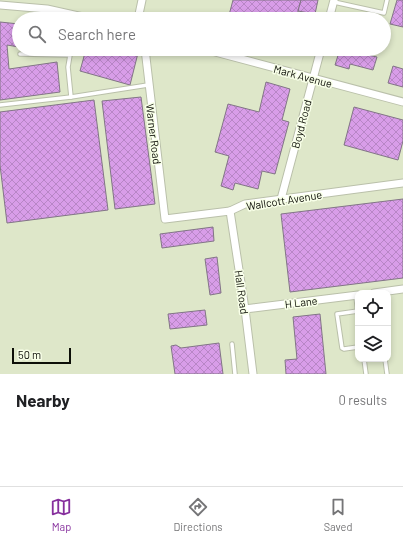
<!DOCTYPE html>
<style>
:root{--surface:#fff;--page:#f6f6f6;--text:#202124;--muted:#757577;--line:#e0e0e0;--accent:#862f9d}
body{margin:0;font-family:Barlow,sans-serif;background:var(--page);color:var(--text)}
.controls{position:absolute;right:12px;bottom:12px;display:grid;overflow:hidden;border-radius:8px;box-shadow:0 2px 6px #0003}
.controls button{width:36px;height:36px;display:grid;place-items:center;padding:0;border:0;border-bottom:1px solid var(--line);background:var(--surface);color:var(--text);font:20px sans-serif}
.scale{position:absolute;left:12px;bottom:10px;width:59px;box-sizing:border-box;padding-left:4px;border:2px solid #0d0f08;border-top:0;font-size:11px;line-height:14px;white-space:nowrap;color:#0d0f08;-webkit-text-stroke:3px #f8ffe8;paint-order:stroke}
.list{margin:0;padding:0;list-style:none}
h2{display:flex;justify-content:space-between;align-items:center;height:52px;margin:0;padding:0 16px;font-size:17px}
h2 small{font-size:13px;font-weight:400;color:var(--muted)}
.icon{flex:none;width:22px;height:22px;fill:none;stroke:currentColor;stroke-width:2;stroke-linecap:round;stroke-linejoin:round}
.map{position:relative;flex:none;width:403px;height:374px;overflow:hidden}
.search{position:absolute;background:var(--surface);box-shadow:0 2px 6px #0003;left:12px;right:12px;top:12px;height:44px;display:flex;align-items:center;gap:10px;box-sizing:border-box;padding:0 14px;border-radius:22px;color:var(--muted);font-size:15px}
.sheet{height:112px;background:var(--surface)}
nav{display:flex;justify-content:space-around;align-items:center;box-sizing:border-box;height:56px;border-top:1px solid var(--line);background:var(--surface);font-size:11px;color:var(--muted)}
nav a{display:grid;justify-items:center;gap:2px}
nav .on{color:var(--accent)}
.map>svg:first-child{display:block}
.built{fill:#dee7c9;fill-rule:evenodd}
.building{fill:url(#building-cross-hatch);stroke:#827586}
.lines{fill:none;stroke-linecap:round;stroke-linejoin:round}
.lane-casing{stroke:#bac0aa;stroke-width:5.5}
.street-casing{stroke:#bac0aa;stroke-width:9}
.lane{stroke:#fff;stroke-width:3.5}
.street{stroke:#fff;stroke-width:7}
.labels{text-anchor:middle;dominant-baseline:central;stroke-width:3;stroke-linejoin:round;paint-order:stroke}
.street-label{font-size:11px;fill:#0d0f08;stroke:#f8ffe8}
</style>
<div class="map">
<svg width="403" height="374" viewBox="0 0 403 374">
<defs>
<pattern id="building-cross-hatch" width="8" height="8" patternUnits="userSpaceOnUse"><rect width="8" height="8" fill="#d89de8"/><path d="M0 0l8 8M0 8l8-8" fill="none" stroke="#b886c6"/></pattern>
</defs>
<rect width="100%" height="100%" fill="#ebf2db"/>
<path class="built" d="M 0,0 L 403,0 L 403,374 L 0,374 ZM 19,19 L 384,19 L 384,49 L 19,49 ZM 358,293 L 388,293 L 388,359 L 358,359 Z"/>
<g class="building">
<polygon points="233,0 301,0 296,19 228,19"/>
<polygon points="301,0 318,0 315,14 298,11"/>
<polygon points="397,0 403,0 403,27 390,24"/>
<polygon points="0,22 19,24 19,47 7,45 9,69 57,62 60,92 0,100"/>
<polygon points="86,49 139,49 130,85 80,71"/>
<polygon points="340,49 370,49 368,55 377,57 373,70 350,64 349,69 335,65"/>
<polygon points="393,66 403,69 403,87 388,83"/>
<polygon points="266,82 290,89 282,120 289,122 275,174 262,171 258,189 235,183 233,190 221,186 229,156 215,152 228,104 259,112"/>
<polygon points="141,97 155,204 115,209 102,101"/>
<polygon points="94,100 108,210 7,223 0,165 0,112"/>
<polygon points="354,107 403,120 403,141 398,160 344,145"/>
<polygon points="403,199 403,278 290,292 281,214"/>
<polygon points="213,227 214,241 162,248 160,234"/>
<polygon points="217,257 221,293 210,295 205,259"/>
<polygon points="205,310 207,325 170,329 168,314"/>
<polygon points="320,314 326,374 286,374 285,360 297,359 293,317"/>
<polygon points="219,343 223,374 175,374 171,346 176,345 181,348"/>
</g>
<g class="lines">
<defs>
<g id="lane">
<polyline points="334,2 384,13 387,0"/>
<polyline points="71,49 68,67 71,97 148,85"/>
<polyline points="20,54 69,55"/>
<polyline points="0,105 71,97"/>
<polyline points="356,296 358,315"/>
<polyline points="358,311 337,314 342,348 344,349 358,347"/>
<polyline points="232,344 235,374"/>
<polyline points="364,359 366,374"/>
<polyline points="385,359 387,374"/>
</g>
<g id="street">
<polyline points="0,5 47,9 92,19"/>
<polyline points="138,19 142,0"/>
<polyline points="329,19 334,0"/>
<polyline points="145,49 165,219 230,211 245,204 403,183"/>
<polyline points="204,49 403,102"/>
<polyline points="281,199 321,49"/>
<polyline points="230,211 245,309 253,374"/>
<polyline points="374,293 403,289"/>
<polyline points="245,309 358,295"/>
</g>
</defs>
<use href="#lane" class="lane-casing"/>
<use href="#street" class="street-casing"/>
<use href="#lane" class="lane"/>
<use href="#street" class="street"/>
</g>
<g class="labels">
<g class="street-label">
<text transform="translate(303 76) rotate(15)">Mark Avenue</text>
<text transform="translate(301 124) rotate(-75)">Boyd Road</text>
<text transform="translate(154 134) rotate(83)">Warner Road</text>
<text transform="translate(284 200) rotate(-9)">Wallcott Avenue</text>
<text transform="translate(242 292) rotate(82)">Hall Road</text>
<text transform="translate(301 302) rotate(-7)">H Lane</text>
</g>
</g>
</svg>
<div class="controls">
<button><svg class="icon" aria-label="locate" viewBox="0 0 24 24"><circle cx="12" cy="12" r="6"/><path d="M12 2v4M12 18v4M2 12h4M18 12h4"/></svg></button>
<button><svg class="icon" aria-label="layers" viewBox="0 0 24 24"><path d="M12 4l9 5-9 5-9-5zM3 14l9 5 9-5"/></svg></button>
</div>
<div class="scale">50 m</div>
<div class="search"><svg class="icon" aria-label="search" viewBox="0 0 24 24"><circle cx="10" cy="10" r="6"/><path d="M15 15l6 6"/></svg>Search here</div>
</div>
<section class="sheet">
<h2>Nearby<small>0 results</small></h2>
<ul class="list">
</ul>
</section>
<nav>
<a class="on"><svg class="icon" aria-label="map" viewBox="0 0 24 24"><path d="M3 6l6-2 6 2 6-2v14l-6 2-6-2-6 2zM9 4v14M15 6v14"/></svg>Map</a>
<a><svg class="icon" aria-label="directions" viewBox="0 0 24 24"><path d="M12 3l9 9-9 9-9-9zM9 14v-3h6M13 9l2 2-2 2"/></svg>Directions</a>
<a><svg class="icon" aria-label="saved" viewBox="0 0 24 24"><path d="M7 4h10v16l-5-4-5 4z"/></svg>Saved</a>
</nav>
